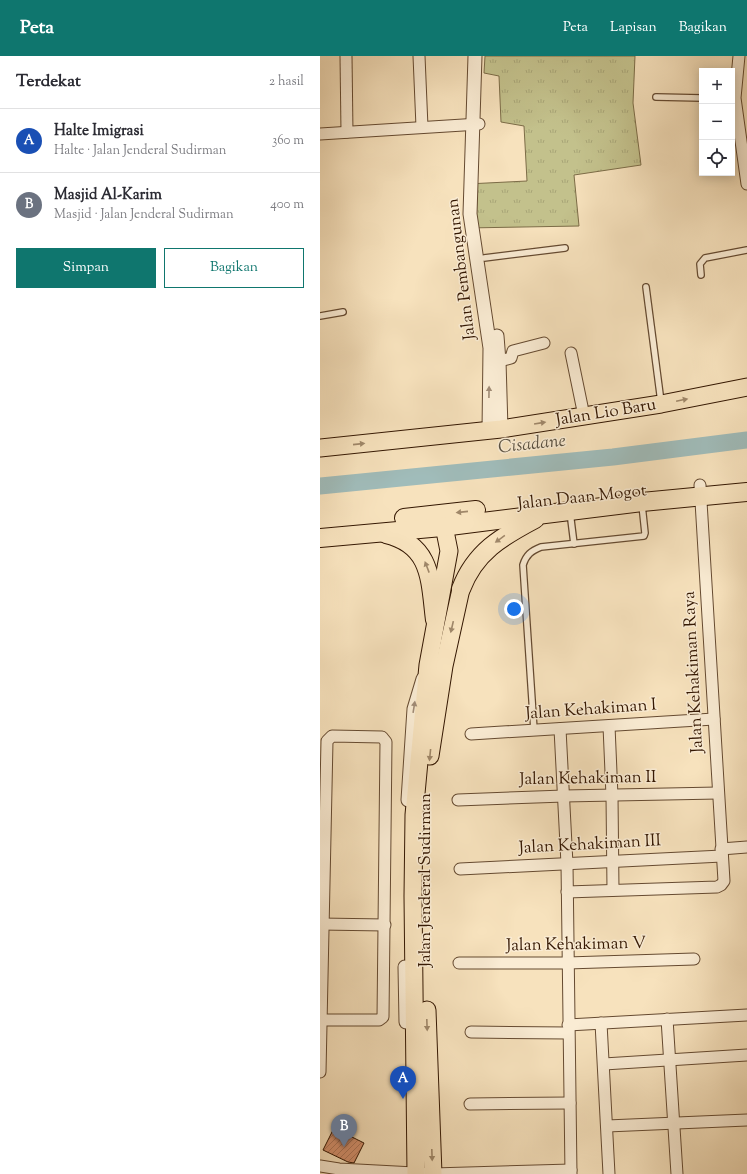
<!DOCTYPE html>
<html lang="id">
<meta charset="utf-8">
<style>
:root{--surface:#fff;--page:#f2f2f3;--text:#2b2b33;--muted:#7c7c81;--line:#e1e1e2;--accent:#0f766e}
body{margin:0;font-family:"Sorts Mill Goudy",serif;background:var(--page);color:var(--text)}
.controls{position:absolute;right:12px;top:12px;display:grid;overflow:hidden;border-radius:0px;box-shadow:0 2px 10px #0003}
.controls button{width:36px;height:36px;display:grid;place-items:center;padding:0;border:0;border-bottom:1px solid var(--line);background:var(--surface);color:var(--text);font:20px sans-serif}
.you{position:absolute;left:194px;top:553px;width:14px;height:14px;margin:-10px;border:3px solid #fff;border-radius:50%;background:#1a73e8;box-shadow:0 0 0 6px #1a73e833}
.badge{display:grid;place-items:center;width:26px;height:26px;border-radius:50%;background:var(--accent);color:#fff;font-size:13px;font-weight:700}
.pin{position:absolute;translate:-50% -33px;filter:drop-shadow(0 1px 2px #0008)}
.pin::after{content:'';position:absolute;top:21px;width:14px;height:12px;background:inherit;clip-path:polygon(0 0,100% 0,50% 100%)}
.list{margin:0;padding:0;list-style:none}
h2{display:flex;justify-content:space-between;align-items:center;height:52px;margin:0;padding:0 16px;font-size:17px}
h2 small{font-size:13px;font-weight:400;color:var(--muted)}
.list li{display:grid;grid-template-columns:26px 1fr auto;gap:12px;align-items:center;box-sizing:border-box;height:64px;padding:0 16px;border-top:1px solid var(--line)}
.list b{display:block;font-size:15px;white-space:nowrap}
.list p{margin:0;font-size:13px;white-space:nowrap;color:var(--muted)}
.list em{font-size:13px;font-style:normal;color:var(--muted)}
.actions{display:flex;gap:8px;padding:12px 16px}
.actions a{flex:1;padding:9px 0;border:1px solid var(--accent);border-radius:0px;text-align:center;font-size:14px;color:var(--accent)}
.actions .main{background:var(--accent);color:#fff}
.icon{flex:none;width:22px;height:22px;fill:none;stroke:currentColor;stroke-width:2;stroke-linecap:round;stroke-linejoin:round}
.map{position:relative;flex:none;width:427px;height:1118px;overflow:hidden}
header{display:flex;align-items:center;gap:24px;box-sizing:border-box;height:56px;padding:0 20px;background:var(--accent);color:#fff}
header strong{font-size:19px}
nav{display:flex;gap:22px;margin-inline-start:auto;font-size:14px}
main{display:flex}
aside{flex:1;background:var(--surface)}
.map>svg:first-child{display:block}
.grass{fill:url(#grass-tufts);stroke:#7c6c47}
.lines{fill:none;stroke-linecap:round;stroke-linejoin:round}
.river{stroke:#a0bcba;stroke-width:17}
.building{fill:url(#building-hatch);stroke:#341702}
.service-casing{stroke:#654a31;stroke-width:8}
.minor-casing{stroke:#654a31;stroke-width:13}
.tertiary-casing{stroke:#654a31;stroke-width:15}
.primary-casing{stroke:#341702;stroke-width:19}
.trunk-casing{stroke:#341702;stroke-width:20}
.service{stroke:#faecd4;stroke-width:5.5}
.minor{stroke:#faecd4;stroke-width:11}
.tertiary{stroke:#faecd4;stroke-width:13}
.primary{stroke:#f7e2bd;stroke-width:17}
.trunk{stroke:#f7e2bd;stroke-width:18}
.oneway{fill:#a18c76}
.oneway2{fill:#9f8769}
.labels{text-anchor:middle;dominant-baseline:central;stroke-width:3;stroke-linejoin:round;paint-order:stroke}
.street-label{font-size:17px;fill:#341702;stroke:#faecd4}
.water-label{font-size:18px;font-style:italic;fill:#5a5142;stroke:#faecd4}
</style>
<header>
<strong>Peta</strong>
<nav><a>Peta</a><a>Lapisan</a><a>Bagikan</a></nav>
</header>
<main>
<aside>
<h2>Terdekat<small>2 hasil</small></h2>
<ul class="list">
<li><span class="badge" style="background:#1a4fb4">A</span><div><b>Halte Imigrasi</b><p>Halte · Jalan Jenderal Sudirman</p></div><em>360 m</em></li>
<li><span class="badge" style="background:#6b7280">B</span><div><b>Masjid Al-Karim</b><p>Masjid · Jalan Jenderal Sudirman</p></div><em>400 m</em></li>
</ul>
<div class="actions"><a class="main">Simpan</a><a>Bagikan</a></div>
</aside>
<div class="map">
<svg width="427" height="1118" viewBox="0 0 427 1118">
<defs>
<pattern id="grass-tufts" width="24" height="20" patternUnits="userSpaceOnUse"><rect width="24" height="20" fill="#c3c18c"/><path d="M3 7l-1-3M5 7V3M7 7l1-3M15 17l-1-3M17 17v-4M19 17l1-3" fill="none" stroke="#a8a577"/></pattern>
<pattern id="building-hatch" width="6" height="6" patternUnits="userSpaceOnUse"><rect width="6" height="6" fill="#d4926f"/><path d="M-1 1l2-2M0 6l6-6M5 7l2-2" fill="none" stroke="#ad7659"/></pattern>
</defs>
<rect width="100%" height="100%" fill="#f7e2bd"/>
<filter id="stains"><feTurbulence type="fractalNoise" baseFrequency=".005" numOctaves="4"/><feColorMatrix values="0 0 0 0 .2 0 0 0 0 .09 0 0 0 0 .02 0 0 0 .5 -.17"/></filter>
<radialGradient id="worn" r=".72"><stop offset=".6" stop-color="#630" stop-opacity="0"/><stop offset="1" stop-color="#630" stop-opacity=".3"/></radialGradient>
<polygon class="grass" points="165,0 315,0 313,47 321,109 254,119 259,170 147,172 147,128 207,125 204,70 181,66 179,20 164,17"/>
<g class="lines">
<polyline class="river" points="0,430 293,401 427,384"/>
</g>
<polygon class="building" points="14,1072 44,1087 34,1107 28,1106 3,1094"/>
<g class="lines">
<defs>
<g id="service">
<polyline points="336,41 382,42"/>
<polyline points="164,202 245,192"/>
<polyline points="381,219 380,208 385,202 427,194"/>
<polyline points="326,231 341,346"/>
<polyline points="0,260 23,256"/>
<polyline points="250,456 254,488"/>
<path d="M 214,674 L 203,509 C 206,499 211,495 221,491 L 324,480 L 325,477 L 322,449"/>
</g>
<g id="minor">
<polyline points="26,0 27,76"/>
<polyline points="99,0 102,71"/>
<polyline points="419,0 415,42 427,128"/>
<polyline points="0,78 159,68"/>
<polyline points="251,297 264,360"/>
<polyline points="179,305 191,302 193,295 224,287"/>
<polyline points="289,670 292,740 293,834"/>
<polyline points="240,673 247,808 251,1118"/>
<polyline points="151,678 394,663"/>
<polyline points="138,744 244,740 398,737"/>
<polyline points="401,793 427,791"/>
<polyline points="140,813 402,800"/>
<polyline points="247,836 397,831 401,829 404,825 380,429"/>
<polyline points="0,868 65,869"/>
<polyline points="139,907 247,907 374,903"/>
<polyline points="347,963 357,1118"/>
<polyline points="281,967 289,1118"/>
<polyline points="248,969 427,959"/>
<polyline points="151,976 248,977"/>
<polyline points="284,1008 427,999"/>
<polyline points="0,1016 7,685 12,680 62,681 66,686 63,961 59,964 1,964"/>
<polyline points="150,1048 250,1047"/>
<polyline points="287,1070 427,1064"/>
<polyline points="0,1110 19,1113 113,1118 251,1114"/>
</g>
<g id="tertiary">
<polyline points="155,0 150,158 170,292 169,375"/>
<polyline points="177,280 179,305 181,373"/>
<polyline points="88,744 94,653 103,623"/>
<polyline points="85,911 86,966"/>
</g>
<g id="primary">
<polyline points="0,392 181,373 341,348 427,331"/>
<polyline points="110,700 124,610 141,533"/>
<polyline points="107,954 113,1118"/>
<polyline points="96,1118 93,840 94,759 108,609 129,495 125,475 111,464"/>
</g>
<g id="trunk">
<polyline points="84,462 156,454"/>
<path d="M 66,478 C 112,489 110,524 115,564"/>
<polyline points="0,482 122,471 322,446 427,436"/>
<path d="M 141,533 C 155,496 181,481 215,463"/>
</g>
</defs>
<use href="#service" class="service-casing"/>
<use href="#minor" class="minor-casing"/>
<use href="#tertiary" class="tertiary-casing"/>
<use href="#primary" class="primary-casing"/>
<use href="#trunk" class="trunk-casing"/>
<use href="#service" class="service"/>
<use href="#minor" class="minor"/>
<use href="#tertiary" class="tertiary"/>
<use href="#primary" class="primary"/>
<use href="#trunk" class="trunk"/>
</g>
<defs><path id="oneway-solid" d="M-6-.8H1V-3.2L6.5 0L1 3.2V.8H-6Z"/></defs>
<g class="oneway">
<use href="#oneway-solid" transform="translate(169 336) rotate(-89)"/>
<use href="#oneway-solid" transform="translate(94 651) rotate(-81)"/>
</g>
<g class="oneway2">
<use href="#oneway-solid" transform="translate(362 344) rotate(-12)"/>
<use href="#oneway-solid" transform="translate(220 367) rotate(-9)"/>
<use href="#oneway-solid" transform="translate(39 388) rotate(-6)"/>
<use href="#oneway-solid" transform="translate(142 456) rotate(174)"/>
<use href="#oneway-solid" transform="translate(180 483) rotate(144)"/>
<use href="#oneway-solid" transform="translate(107 511) rotate(-111)"/>
<use href="#oneway-solid" transform="translate(132 571) rotate(103)"/>
<use href="#oneway-solid" transform="translate(110 699) rotate(96)"/>
<use href="#oneway-solid" transform="translate(107 969) rotate(88)"/>
<use href="#oneway-solid" transform="translate(112 1099) rotate(88)"/>
</g>
<g class="labels">
<g class="street-label">
<text transform="translate(142 213) rotate(-97)">Jalan Pembangunan</text>
<text transform="translate(286 357) rotate(-9)">Jalan Lio Baru</text>
<text transform="translate(262 442) rotate(-6)">Jalan Daan Mogot</text>
<text transform="translate(374 616) rotate(-93)">Jalan Kehakiman Raya</text>
<text transform="translate(271 654) rotate(-4)">Jalan Kehakiman I</text>
<text transform="translate(268 723) rotate(-1)">Jalan Kehakiman II</text>
<text transform="translate(270 789) rotate(-3)">Jalan Kehakiman III</text>
<text transform="translate(106 824) rotate(-90)">Jalan Jenderal Sudirman</text>
<text transform="translate(256 889) rotate(-1)">Jalan Kehakiman V</text>
</g>
<g class="water-label">
<text transform="translate(212 389) rotate(-6)">Cisadane</text>
</g>
</g>
<rect width="100%" height="100%" filter="url(#stains)"/>
<rect width="100%" height="100%" fill="url(#worn)"/>
</svg>
<div class="controls">
<button>+</button>
<button>−</button>
<button><svg class="icon" aria-label="locate" viewBox="0 0 24 24"><circle cx="12" cy="12" r="6"/><path d="M12 2v4M12 18v4M2 12h4M18 12h4"/></svg></button>
</div>
<div class="you"></div>
<div class="pin badge" style="left:83px;top:1043px;background:#1a4fb4">A</div>
<div class="pin badge" style="left:24px;top:1091px;background:#6b7280">B</div>
</div>
</main>
